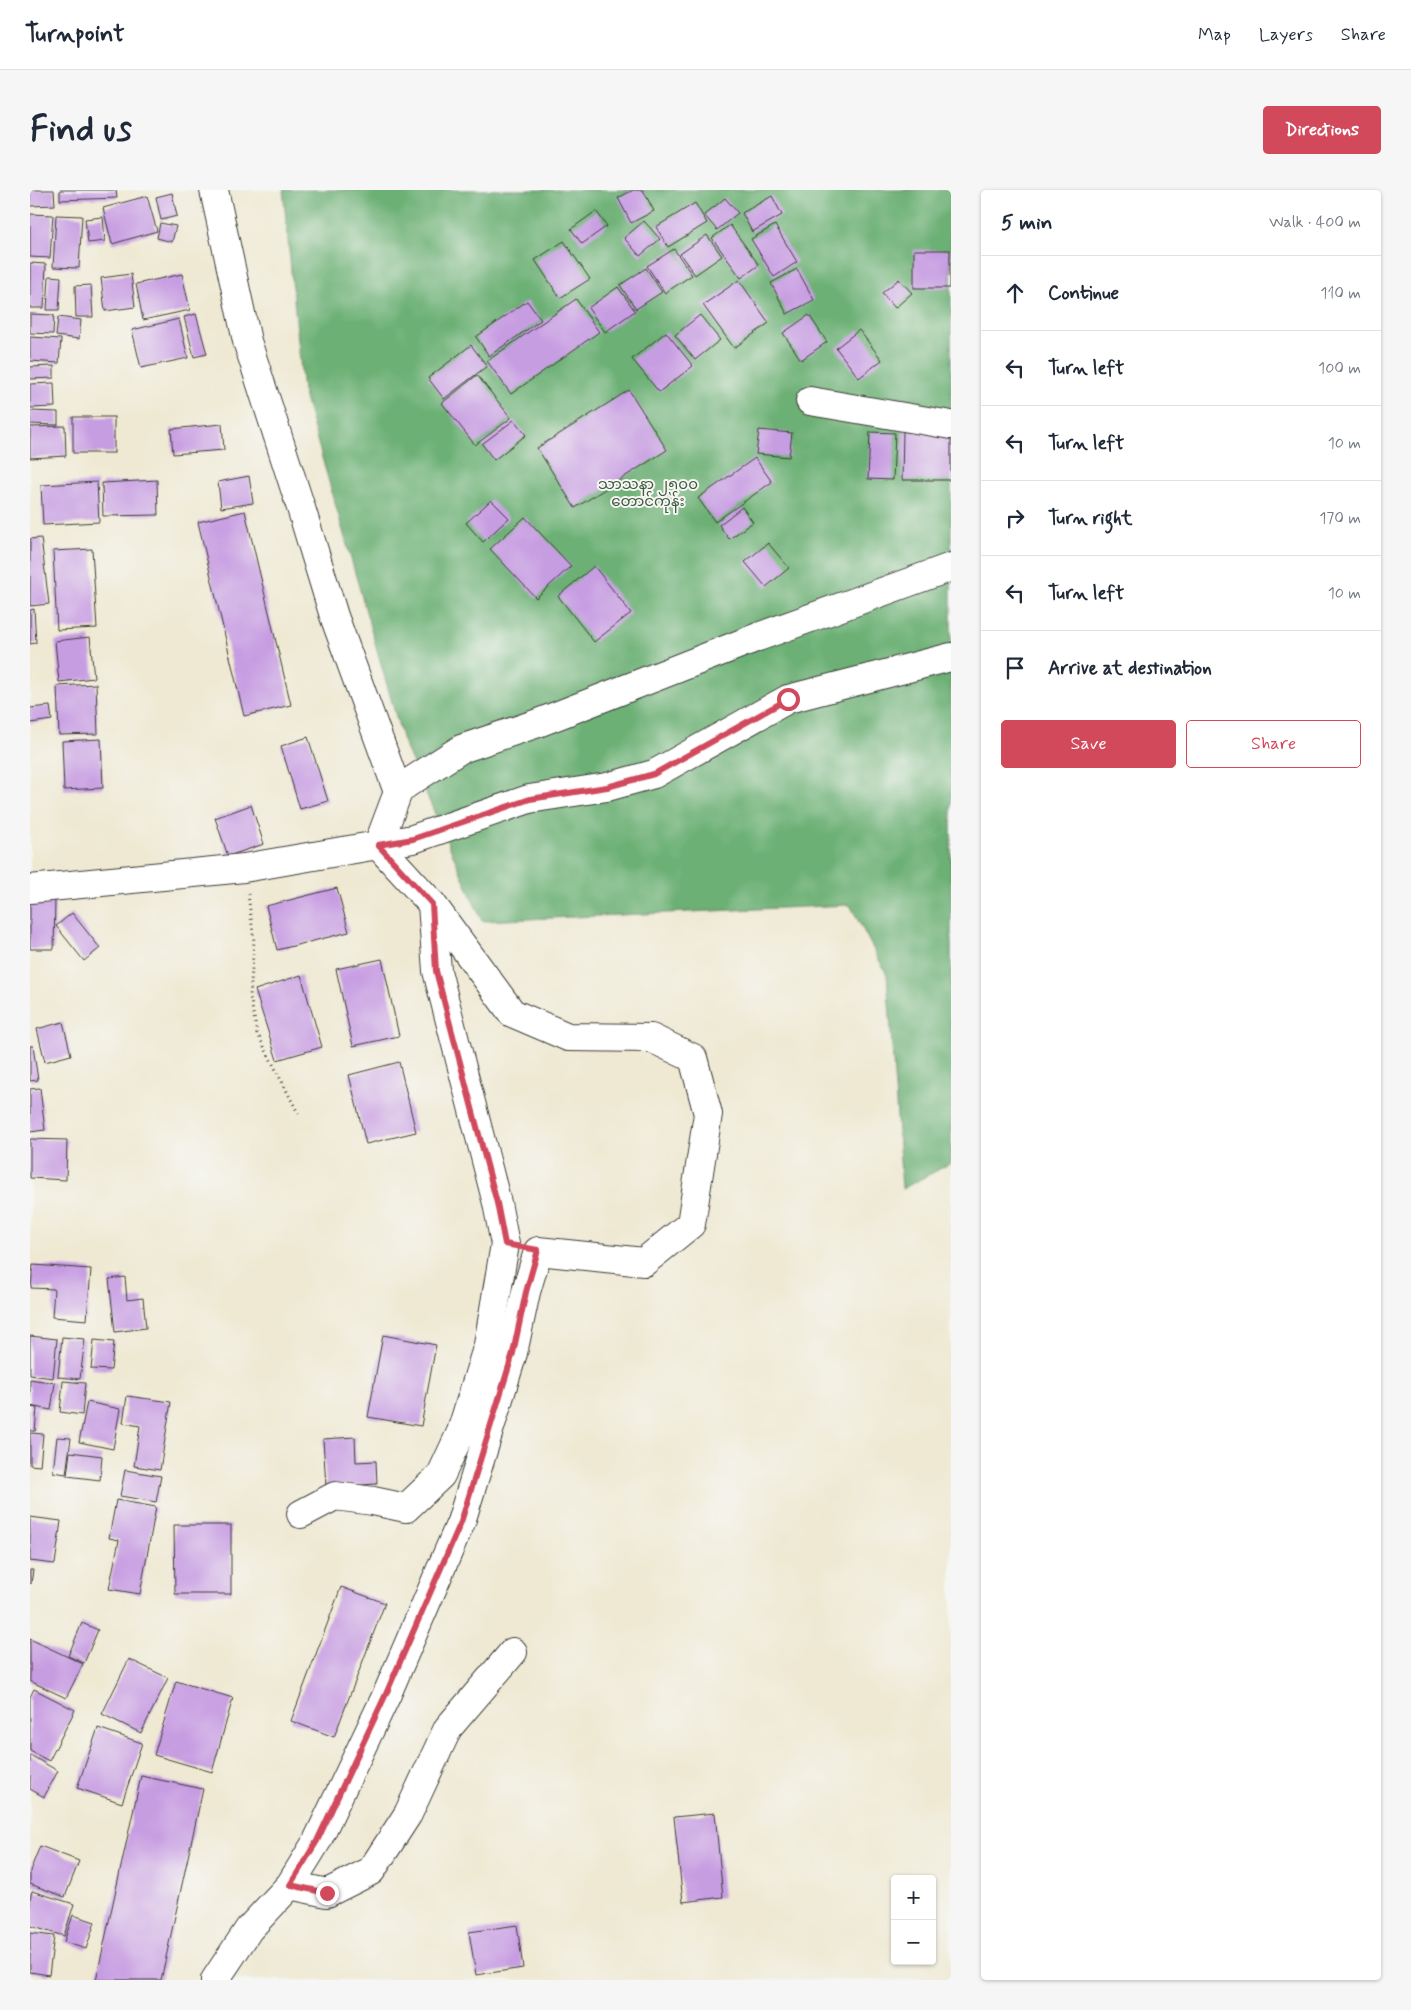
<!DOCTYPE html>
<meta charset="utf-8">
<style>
:root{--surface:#fff;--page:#f6f6f7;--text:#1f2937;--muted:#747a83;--line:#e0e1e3;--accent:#d1495b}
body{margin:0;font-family:Mynerve,"Noto Sans Myanmar",sans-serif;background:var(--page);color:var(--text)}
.controls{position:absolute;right:15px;bottom:15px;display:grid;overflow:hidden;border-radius:5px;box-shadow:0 1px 4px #0004}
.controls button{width:45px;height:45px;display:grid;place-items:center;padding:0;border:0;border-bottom:1px solid var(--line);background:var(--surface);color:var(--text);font:25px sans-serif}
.stop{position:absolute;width:15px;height:15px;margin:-11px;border:4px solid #d1495b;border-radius:50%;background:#fff}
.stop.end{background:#d1495b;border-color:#fff;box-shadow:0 1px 5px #0008}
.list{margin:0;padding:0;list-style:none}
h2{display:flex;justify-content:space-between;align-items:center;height:65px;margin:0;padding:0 20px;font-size:21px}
h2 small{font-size:16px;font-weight:400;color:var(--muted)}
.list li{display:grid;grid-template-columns:32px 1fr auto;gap:15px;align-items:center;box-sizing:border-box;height:75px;padding:0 20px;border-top:1px solid var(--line)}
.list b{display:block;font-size:19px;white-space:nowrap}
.list em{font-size:16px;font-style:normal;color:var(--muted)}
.actions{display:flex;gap:10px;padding:15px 20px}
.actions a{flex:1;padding:11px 0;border:1px solid var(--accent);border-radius:5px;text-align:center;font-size:18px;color:var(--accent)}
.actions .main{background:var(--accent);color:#fff}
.icon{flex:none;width:28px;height:28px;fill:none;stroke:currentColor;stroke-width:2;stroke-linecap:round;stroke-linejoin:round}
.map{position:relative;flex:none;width:921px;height:1790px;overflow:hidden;border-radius:5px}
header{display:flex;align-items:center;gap:30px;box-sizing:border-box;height:70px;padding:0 25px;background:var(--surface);border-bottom:1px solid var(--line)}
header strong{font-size:24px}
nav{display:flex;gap:28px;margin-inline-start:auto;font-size:18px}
.intro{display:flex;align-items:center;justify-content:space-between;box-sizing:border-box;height:120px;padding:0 30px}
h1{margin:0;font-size:35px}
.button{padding:12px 22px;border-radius:5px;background:var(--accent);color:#fff;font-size:18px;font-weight:700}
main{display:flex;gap:30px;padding:0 30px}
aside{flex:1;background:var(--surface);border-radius:5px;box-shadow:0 1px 4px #0004}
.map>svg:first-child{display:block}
.forest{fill:#6cb074;stroke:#446648}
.building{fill:#c79de2}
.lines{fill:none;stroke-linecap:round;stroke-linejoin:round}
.minor-casing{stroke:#3c3b37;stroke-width:30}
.path{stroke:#3c3b37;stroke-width:3;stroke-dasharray:1 4;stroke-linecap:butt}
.minor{stroke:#fff;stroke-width:28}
.route{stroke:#d1495b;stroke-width:6}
.labels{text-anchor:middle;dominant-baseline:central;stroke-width:4;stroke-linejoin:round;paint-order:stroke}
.park-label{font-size:15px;fill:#415a42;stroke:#f6f6f2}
</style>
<header>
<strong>Turnpoint</strong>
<nav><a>Map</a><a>Layers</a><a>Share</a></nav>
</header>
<div class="intro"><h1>Find us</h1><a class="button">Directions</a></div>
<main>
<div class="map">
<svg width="921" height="1790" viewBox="0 0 921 1790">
<rect width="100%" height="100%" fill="#f6f6f2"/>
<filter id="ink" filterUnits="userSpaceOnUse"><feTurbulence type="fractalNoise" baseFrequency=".02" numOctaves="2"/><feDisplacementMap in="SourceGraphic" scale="10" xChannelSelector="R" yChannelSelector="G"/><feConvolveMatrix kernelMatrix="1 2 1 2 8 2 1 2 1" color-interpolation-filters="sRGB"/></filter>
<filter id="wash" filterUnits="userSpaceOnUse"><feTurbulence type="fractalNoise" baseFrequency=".0096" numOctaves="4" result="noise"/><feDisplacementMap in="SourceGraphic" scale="20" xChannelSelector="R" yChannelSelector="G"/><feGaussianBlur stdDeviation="1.12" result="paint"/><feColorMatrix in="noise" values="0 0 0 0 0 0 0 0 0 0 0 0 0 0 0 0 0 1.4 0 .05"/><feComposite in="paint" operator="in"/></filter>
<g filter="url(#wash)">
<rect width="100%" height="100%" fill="#efe9d3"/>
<polygon class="forest" points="253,0 921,0 921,973 872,999 857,785 820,715 452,731 373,551 273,201"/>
<g id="blocks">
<g class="building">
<polygon points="0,0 24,0 25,15 0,16"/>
<polygon points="30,0 86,0 87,8 30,10"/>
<polygon points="603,0 613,0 624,21 601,33 588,8"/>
<polygon points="142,3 147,26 131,30 126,7"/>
<polygon points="117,6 127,41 82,54 73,18"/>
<polygon points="742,6 752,25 722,42 712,23"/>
<polygon points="695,8 708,23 687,40 674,25"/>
<polygon points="665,13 677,33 638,57 626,37"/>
<polygon points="566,21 577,36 552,54 541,39"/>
<polygon points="0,24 23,25 20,68 0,67"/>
<polygon points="26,25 52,26 49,78 23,77"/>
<polygon points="73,27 75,51 58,53 55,29"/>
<polygon points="614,31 630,49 610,66 594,48"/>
<polygon points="130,33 146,36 142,52 127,48"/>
<polygon points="700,35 729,75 711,88 682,48"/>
<polygon points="745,35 767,72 744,87 721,49"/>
<polygon points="677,45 692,66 665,85 650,64"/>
<polygon points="534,51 560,89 530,108 505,70"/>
<polygon points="644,59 662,85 635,103 617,76"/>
<rect x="884" y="60" width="36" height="38"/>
<polygon points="0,73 16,74 14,118 0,118"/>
<polygon points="616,78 632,102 606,119 590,95"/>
<polygon points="767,79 784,110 757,124 741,93"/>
<polygon points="101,84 105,117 75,121 71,88"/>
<polygon points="152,84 160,120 113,130 106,94"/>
<polygon points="19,86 31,87 29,120 17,120"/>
<polygon points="869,89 882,103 865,118 852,103"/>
<polygon points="709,90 739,133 704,158 673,115"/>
<polygon points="61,95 63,127 46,127 45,96"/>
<polygon points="588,97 605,121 575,142 558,118"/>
<polygon points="546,109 569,142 481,204 457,171"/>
<polygon points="497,111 511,130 459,166 446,147"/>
<polygon points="0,124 24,125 23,144 0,143"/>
<polygon points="166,124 177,164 164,167 154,127"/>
<polygon points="670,125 690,150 665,170 645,145"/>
<polygon points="779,125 797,152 771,170 753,143"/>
<polygon points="28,127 51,130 49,149 26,146"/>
<polygon points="149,129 158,168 111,178 102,140"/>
<polygon points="829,140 852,170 829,188 806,158"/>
<polygon points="636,142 663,176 629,202 602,169"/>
<polygon points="0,147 31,149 29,173 0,171"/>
<polygon points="441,155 457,176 414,209 398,188"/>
<polygon points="24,176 24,188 0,189 0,177"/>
<polygon points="447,185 481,228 445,255 412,213"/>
<polygon points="24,193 25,217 0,218 0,194"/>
<polygon points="599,200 637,260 545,318 507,258"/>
<polygon points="0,221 28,222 28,235 0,234"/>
<rect x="43" y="227" width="41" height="36"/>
<polygon points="484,230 496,245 464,270 452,254"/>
<polygon points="192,234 194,260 143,264 141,239"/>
<polygon points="35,236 36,266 0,268 0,237"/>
<polygon points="729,240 762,243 759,267 726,264"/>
<polygon points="873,241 921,242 921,290 872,290"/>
<polygon points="840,242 865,243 863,290 838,289"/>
<polygon points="725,268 742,292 685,332 668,308"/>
<polygon points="219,286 223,313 191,318 188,292"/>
<polygon points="127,290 128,325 73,326 72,293"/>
<polygon points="67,292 69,332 13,335 11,295"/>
<polygon points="461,310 479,328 453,352 436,333"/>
<polygon points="712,317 723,332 699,349 689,335"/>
<polygon points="215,321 261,515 214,526 168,332"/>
<polygon points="495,327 541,376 506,408 460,359"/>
<polygon points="11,348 19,414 0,416 0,349"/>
<polygon points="738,353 759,378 736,397 715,372"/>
<polygon points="62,359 67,438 27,440 23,361"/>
<polygon points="564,376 601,423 564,452 528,406"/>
<polygon points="4,419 6,453 0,454 0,420"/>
<polygon points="60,447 64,488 29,492 25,451"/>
<polygon points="66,494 68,544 29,545 27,496"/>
<polygon points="20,516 22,530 0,533 0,518"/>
<polygon points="278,547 298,611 270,619 251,556"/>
<polygon points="71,549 73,598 34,600 32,551"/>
<polygon points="221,615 234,654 198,666 185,628"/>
<polygon points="307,698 319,742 247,760 236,716"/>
<polygon points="0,709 25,709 24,759 0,759"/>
<polygon points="42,723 70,758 54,771 26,736"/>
<polygon points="352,769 369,846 323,856 306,779"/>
<polygon points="271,785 292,857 247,870 225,800"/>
<polygon points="33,832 41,865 15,872 7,839"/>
<polygon points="0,856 3,856 8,890 0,891"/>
<polygon points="369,872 386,942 336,954 319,885"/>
<polygon points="10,898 15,940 0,942 0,899"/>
<polygon points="0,949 37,950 36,990 0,988"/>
<polygon points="3,1075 61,1079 57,1130 22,1127 24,1099 1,1098"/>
<polygon points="95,1087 97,1110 113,1108 116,1138 85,1142 79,1089"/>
<polygon points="353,1145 406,1155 391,1236 338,1227"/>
<polygon points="0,1146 27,1149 23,1188 0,1185"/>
<polygon points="32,1147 55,1149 50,1189 28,1187"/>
<polygon points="64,1150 84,1152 81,1180 61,1179"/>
<polygon points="0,1189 25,1193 21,1220 0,1216"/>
<polygon points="33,1191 55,1193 52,1225 30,1222"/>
<polygon points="97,1206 141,1212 130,1280 104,1276 110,1236 93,1233"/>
<polygon points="57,1212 90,1219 83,1259 49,1252"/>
<polygon points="0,1217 7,1218 5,1241 0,1241"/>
<polygon points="0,1243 13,1244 10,1276 0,1275"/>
<polygon points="27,1247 41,1248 36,1284 23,1282"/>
<polygon points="325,1247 326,1272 346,1271 347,1294 296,1297 293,1249"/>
<polygon points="40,1262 72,1266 70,1290 37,1286"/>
<polygon points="95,1280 131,1286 126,1312 90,1306"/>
<polygon points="86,1310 126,1317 110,1404 79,1399 89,1350 79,1348"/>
<polygon points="0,1327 31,1331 25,1374 0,1371"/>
<polygon points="144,1335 201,1335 201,1404 145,1404"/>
<polygon points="0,1380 3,1380 1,1394 0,1393"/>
<polygon points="311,1397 355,1413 304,1547 261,1531"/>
<polygon points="52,1433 68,1440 54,1473 38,1466"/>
<polygon points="0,1449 53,1474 36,1508 0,1491"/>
<polygon points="99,1469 138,1488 111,1543 72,1524"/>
<polygon points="146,1491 203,1508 182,1582 124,1565"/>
<polygon points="4,1499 45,1520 19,1571 0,1561 0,1507"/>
<polygon points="68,1538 112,1553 92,1613 47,1598"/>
<polygon points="0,1565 28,1581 14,1607 0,1599"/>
<polygon points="111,1586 173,1599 131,1790 66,1790"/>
<polygon points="685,1623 693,1707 653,1712 644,1627"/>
<polygon points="10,1656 49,1671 35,1707 0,1694 0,1681"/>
<polygon points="2,1701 44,1714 34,1746 0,1736 0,1709"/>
<polygon points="43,1725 65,1732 56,1759 34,1752"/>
<polygon points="487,1735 493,1778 446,1785 439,1742"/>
<polygon points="0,1743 24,1746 19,1785 0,1782"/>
</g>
</g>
</g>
<g filter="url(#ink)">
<use href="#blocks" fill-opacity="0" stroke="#3c3b37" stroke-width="1"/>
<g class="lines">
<defs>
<g id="minor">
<polyline points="184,0 217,151 271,318 304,426 368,602"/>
<polyline points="780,211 921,235"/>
<polyline points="0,699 214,678 383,649 499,609 577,597 624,584 758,509 921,467"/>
<polyline points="271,1324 305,1306 343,1311 376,1318 411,1285 431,1242 458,1155 475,1054 467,1013 407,781 402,714"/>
<polyline points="260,1695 297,1703 341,1681 378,1624 418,1538 483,1462"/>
<polyline points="185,1790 219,1739 260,1695 287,1651 357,1504 431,1332 483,1163 496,1102 508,1061 614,1072 661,1034 678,924 663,868 621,848 538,847 482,823 402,714 348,655 368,602 375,595 431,559 508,533 728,447 921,377"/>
</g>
</defs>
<use href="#minor" class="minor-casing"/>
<polyline class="path" points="218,704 224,751 220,806 227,843 269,925"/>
<use href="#minor" class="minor"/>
</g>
</g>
<g class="lines" filter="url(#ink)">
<polyline class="route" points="297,1703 260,1695 287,1651 356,1504 431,1332 483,1163 496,1102 508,1060 475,1054 467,1013 406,781 402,714 348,655 383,649 500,609 577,597 624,584 758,509"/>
</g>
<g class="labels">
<g class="park-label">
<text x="618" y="295">သာသနာ ၂၅၀၀<tspan x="618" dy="17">တောင်ကုန်း</tspan></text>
</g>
</g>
</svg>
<div class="controls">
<button>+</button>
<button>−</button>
</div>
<div class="stop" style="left:758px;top:509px"></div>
<div class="stop end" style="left:297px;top:1703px"></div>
</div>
<aside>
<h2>5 min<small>Walk · 400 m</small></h2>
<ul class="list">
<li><svg class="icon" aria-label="ahead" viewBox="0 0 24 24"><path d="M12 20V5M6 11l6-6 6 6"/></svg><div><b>Continue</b></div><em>110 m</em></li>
<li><svg class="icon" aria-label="left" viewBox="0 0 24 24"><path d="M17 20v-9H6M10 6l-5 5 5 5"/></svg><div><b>Turn left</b></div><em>100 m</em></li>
<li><svg class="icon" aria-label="left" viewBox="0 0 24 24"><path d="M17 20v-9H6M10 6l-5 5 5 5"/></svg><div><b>Turn left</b></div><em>10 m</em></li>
<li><svg class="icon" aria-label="right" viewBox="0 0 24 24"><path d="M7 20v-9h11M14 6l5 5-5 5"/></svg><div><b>Turn right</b></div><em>170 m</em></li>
<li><svg class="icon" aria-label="left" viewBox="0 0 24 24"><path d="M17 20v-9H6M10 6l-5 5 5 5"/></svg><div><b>Turn left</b></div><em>10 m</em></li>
<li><svg class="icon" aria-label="arrive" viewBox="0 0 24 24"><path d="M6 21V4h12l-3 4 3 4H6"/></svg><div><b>Arrive at destination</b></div></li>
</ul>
<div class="actions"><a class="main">Save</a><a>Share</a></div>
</aside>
</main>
